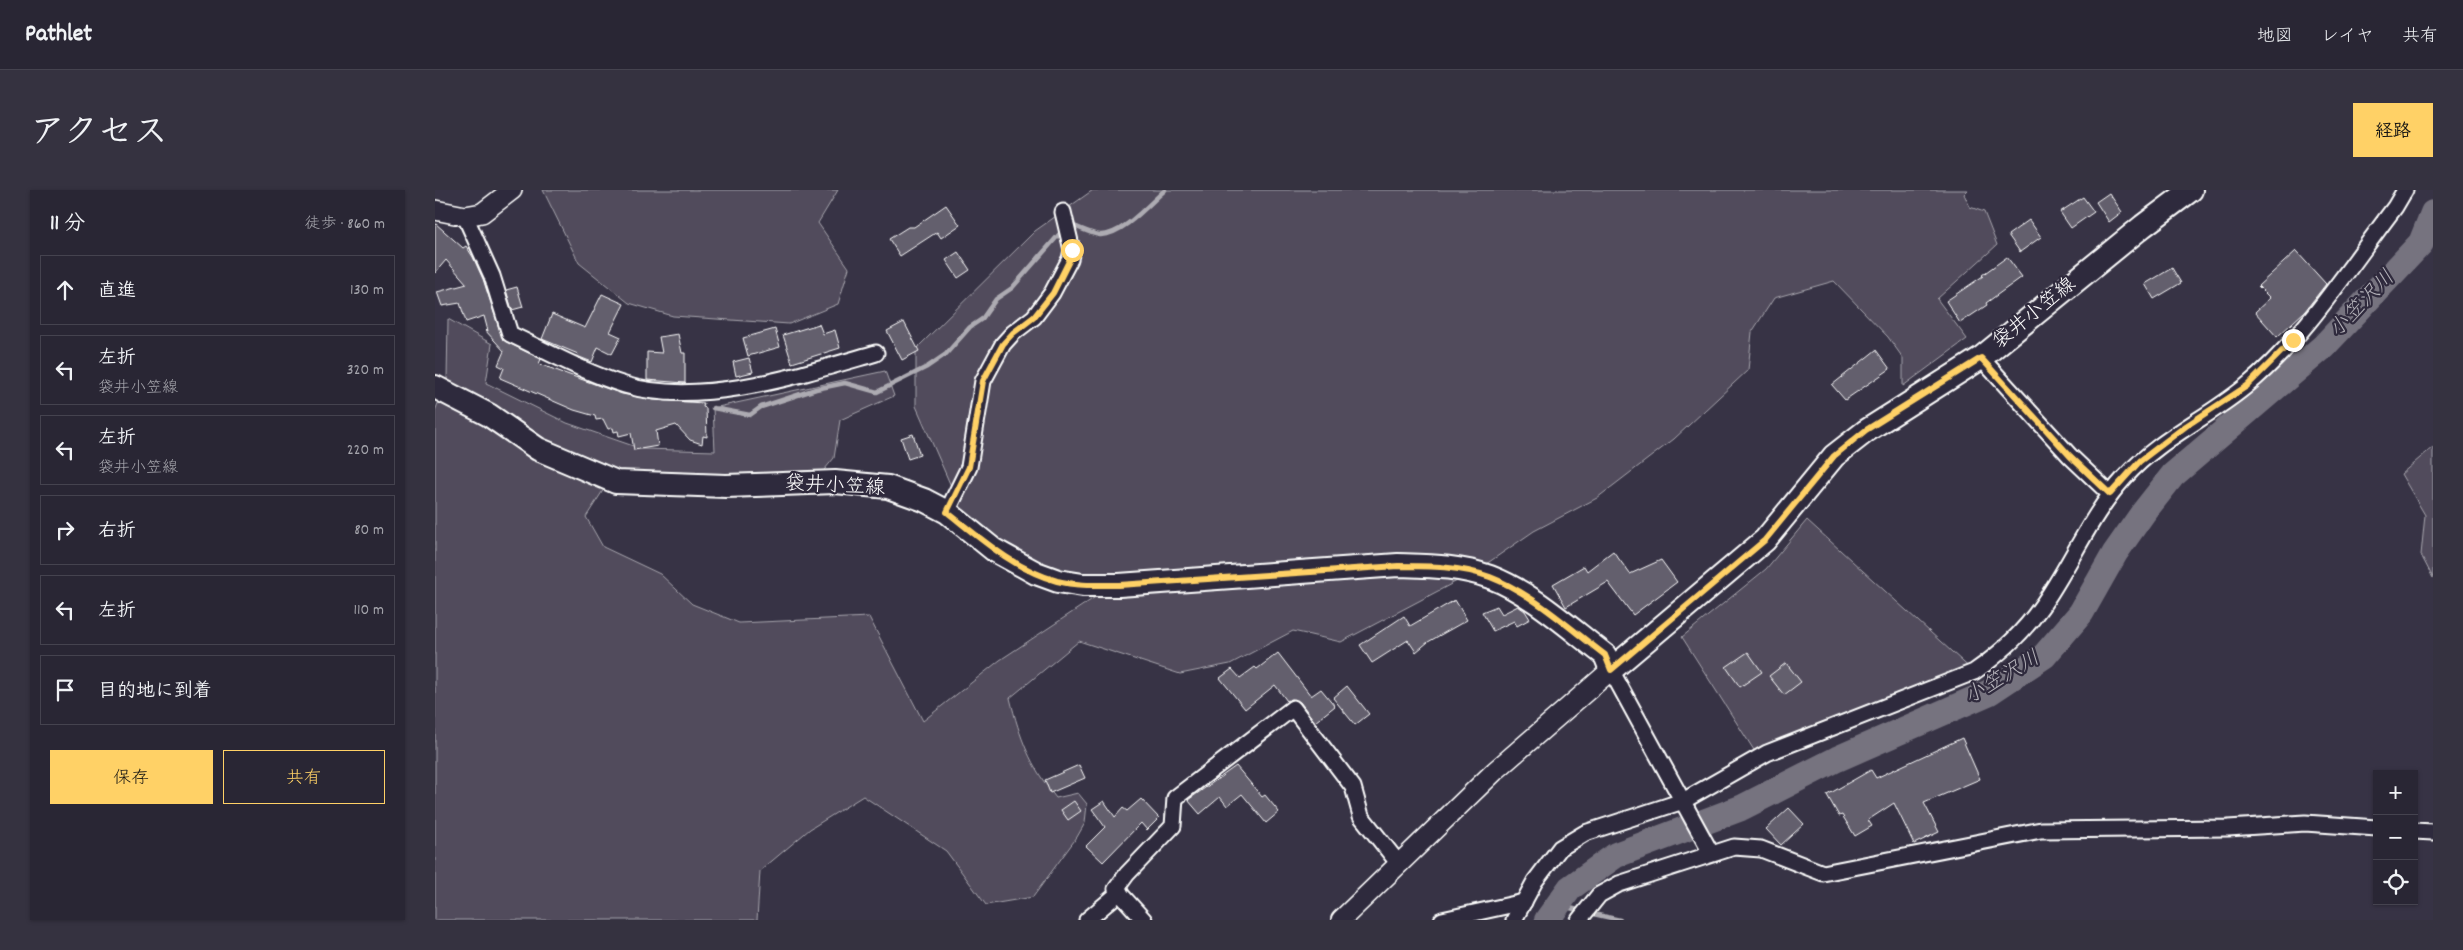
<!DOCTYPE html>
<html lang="ja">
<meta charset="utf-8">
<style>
:root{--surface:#292634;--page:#353240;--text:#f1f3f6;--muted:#a5a5ac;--line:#45434f;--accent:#ffd166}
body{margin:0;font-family:Dekko,"Klee One",sans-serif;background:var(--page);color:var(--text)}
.controls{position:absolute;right:15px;bottom:15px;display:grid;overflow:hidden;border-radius:0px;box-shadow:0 1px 4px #0004}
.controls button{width:45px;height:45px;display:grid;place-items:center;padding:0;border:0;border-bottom:1px solid var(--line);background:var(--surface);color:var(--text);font:25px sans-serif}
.stop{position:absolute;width:15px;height:15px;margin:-11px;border:4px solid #ffd166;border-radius:50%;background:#fff}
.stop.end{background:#ffd166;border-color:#fff;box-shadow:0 1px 5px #0008}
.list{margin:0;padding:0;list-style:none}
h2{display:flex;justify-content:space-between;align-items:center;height:65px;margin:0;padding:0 20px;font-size:21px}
h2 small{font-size:16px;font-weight:400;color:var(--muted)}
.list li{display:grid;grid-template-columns:32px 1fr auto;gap:15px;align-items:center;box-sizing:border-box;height:70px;margin:0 10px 10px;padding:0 10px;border:1px solid var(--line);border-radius:0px}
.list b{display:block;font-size:19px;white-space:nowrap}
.list p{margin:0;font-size:16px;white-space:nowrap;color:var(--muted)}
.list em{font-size:16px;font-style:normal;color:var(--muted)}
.actions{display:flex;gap:10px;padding:15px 20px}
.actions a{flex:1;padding:11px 0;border:1px solid var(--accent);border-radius:0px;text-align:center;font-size:18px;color:var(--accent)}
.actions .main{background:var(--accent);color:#111}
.icon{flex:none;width:28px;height:28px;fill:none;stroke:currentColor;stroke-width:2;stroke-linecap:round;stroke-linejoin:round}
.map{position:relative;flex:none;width:1998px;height:730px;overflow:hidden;border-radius:0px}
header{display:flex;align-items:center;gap:30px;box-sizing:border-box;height:70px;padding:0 25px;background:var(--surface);border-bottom:1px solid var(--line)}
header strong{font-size:24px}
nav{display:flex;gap:28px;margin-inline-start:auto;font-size:18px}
.intro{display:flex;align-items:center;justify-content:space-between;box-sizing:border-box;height:120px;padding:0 30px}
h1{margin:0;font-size:35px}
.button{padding:12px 22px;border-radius:0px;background:var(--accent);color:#111;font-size:18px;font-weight:700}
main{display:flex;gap:30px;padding:0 30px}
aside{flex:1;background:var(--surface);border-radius:0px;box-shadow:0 1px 4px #0004}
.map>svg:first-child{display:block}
.green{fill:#514c5c;stroke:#a8a6ae}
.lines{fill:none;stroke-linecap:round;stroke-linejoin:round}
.stream{stroke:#adabb2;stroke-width:4.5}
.river{stroke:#76737f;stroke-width:26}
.building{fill:#635f6d;stroke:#fff}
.minor-casing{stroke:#fff;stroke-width:19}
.tertiary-casing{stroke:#fff;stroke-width:22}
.secondary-casing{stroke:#fff;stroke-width:26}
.minor{stroke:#2f2a3d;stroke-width:15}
.tertiary{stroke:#2f2a3d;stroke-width:19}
.secondary{stroke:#2f2a3d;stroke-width:22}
.route{stroke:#ffd166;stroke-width:6}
.labels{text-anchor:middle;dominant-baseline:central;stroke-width:4.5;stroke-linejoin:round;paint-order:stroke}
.street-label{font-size:20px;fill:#fff;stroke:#2f2a3d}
.water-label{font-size:21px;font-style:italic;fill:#b4b2b9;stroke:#2f2a3d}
</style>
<header>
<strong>Pathlet</strong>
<nav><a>地図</a><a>レイヤ</a><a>共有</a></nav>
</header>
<div class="intro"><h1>アクセス</h1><a class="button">経路</a></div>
<main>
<aside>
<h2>11 分<small>徒歩 · 860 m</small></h2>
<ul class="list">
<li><svg class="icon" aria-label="ahead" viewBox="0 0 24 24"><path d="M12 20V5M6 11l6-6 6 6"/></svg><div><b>直進</b></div><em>130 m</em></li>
<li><svg class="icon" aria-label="left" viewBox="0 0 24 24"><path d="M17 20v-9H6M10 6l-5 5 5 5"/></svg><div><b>左折</b><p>袋井小笠線</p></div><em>320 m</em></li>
<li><svg class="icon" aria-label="left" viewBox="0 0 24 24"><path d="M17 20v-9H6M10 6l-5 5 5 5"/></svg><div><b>左折</b><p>袋井小笠線</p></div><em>220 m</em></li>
<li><svg class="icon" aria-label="right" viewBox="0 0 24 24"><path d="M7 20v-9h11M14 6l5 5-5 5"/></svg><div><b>右折</b></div><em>80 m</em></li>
<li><svg class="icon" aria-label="left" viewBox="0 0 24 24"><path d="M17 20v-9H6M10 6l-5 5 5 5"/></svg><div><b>左折</b></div><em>110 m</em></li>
<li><svg class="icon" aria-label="arrive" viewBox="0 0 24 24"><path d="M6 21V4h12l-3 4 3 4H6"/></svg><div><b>目的地に到着</b></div></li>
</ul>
<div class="actions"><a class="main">保存</a><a>共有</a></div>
</aside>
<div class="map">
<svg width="1998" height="730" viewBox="0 0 1998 730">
<rect width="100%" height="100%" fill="#373345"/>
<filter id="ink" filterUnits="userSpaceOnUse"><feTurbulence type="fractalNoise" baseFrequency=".02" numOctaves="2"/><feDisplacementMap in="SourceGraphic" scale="10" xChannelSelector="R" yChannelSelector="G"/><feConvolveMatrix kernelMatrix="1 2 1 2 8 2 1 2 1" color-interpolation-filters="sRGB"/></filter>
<g filter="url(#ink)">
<g class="green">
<polygon points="108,0 403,0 383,33 414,78 403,114 354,134 238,126 194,113 144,73"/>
<path d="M 658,0 L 1533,0 L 1529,4 L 1535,17 L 1549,22 L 1562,55 L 1502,109 L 1532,149 L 1468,196 L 1468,168 L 1453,147 L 1399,91 L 1339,108 L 1317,142 L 1313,180 L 1239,249 L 1162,308 L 1099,341 L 1041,381 L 906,452 L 858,441 L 795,474 L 745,484 L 644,451 L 575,508 C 585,549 595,575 621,608 L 643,603 L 652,614 L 650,633 L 642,647 L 598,707 L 551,715 L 511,661 L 428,606 L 375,639 L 325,681 L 322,730 L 0,730 L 0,221 L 12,191 L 13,129 L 57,154 L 51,193 L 132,233 L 207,259 L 280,261 L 278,218 L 450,181 L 459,206 L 405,230 L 399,268 L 385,285 L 169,299 L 151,327 L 168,357 L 225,384 L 257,414 L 304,433 L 434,427 L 488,531 L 565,470 L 665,404 L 661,386 L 609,376 L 561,353 L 526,319 L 481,216 L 481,159 L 600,41 Z"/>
<polygon points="1998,257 1998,388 1986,365 1990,325 1966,284"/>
<polygon points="1372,330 1539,482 1324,568 1247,447 1331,379"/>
</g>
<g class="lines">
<g class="stream">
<path d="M 636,37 L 639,36 C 647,39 657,44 665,45 C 687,46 715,13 730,0"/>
<polyline points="278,218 315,225 326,217 381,199 410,193 442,202 492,177 511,164 535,137 547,129 561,109 577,98 628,40"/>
<polyline points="1123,715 1147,721"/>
<polyline points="1154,723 1185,730"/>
</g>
<polyline class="river" points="1112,730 1135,698 1181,665 1306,618 1402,569 1555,502 1609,466 1646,423 1680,363 1708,323 1738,285 1888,157 1986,53 1998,23"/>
</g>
<g class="building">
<polygon points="1674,3 1687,22 1674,32 1661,12"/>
<polygon points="1648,7 1659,22 1636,38 1625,22"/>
<polygon points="511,15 525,35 506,48 502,42 465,66 454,49 473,37 479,37"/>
<polygon points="1594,30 1606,47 1585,62 1573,45"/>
<polygon points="0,33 28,58 31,56 38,67 48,89 68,150 106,169 104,174 187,204 219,210 269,213 268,217 271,218 272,247 268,246 267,254 255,250 241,235 221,241 223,256 199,260 196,243 184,246 183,241 179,242 178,238 173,239 168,229 161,230 160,226 139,220 65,188 69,178 63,175 69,161 50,140 53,141 49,126 31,132 25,113 7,116 2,102 32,94 11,70 0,83"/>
<polygon points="1861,61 1891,94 1870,121 1842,147 1820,122 1835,108 1823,96"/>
<polygon points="523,62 535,80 523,88 511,70"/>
<polygon points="1572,67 1587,87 1551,113 1552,115 1525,133 1511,111 1548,86 1547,85"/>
<polygon points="1737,78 1746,93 1719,109 1710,94"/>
<polygon points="82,97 88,117 77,120 71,100"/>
<polygon points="167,104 189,114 175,142 186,147 177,164 163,157 157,172 142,166 143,164 107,149 117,124 150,138"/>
<polygon points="469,132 484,161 467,170 452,141"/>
<polygon points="384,134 388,144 400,140 405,158 357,173 348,145"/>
<polygon points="340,139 345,157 313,166 308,148"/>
<polygon points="243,144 247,163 250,163 250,193 212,190 212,162 227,163 224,147"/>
<polygon points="1441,160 1455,179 1410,210 1397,195"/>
<polygon points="314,168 318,182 301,186 298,172"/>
<polygon points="478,244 485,265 473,269 466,248"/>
<polygon points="1178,361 1195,384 1226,370 1242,392 1198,425 1173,392 1131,417 1118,394 1149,376 1152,381"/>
<polygon points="1020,410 1032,430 993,452 981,462 973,450 937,473 925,455 969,426 975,436"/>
<polygon points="1062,416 1067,424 1083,416 1090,421 1095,429 1082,436 1079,431 1058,441 1047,422"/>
<polygon points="1313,462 1327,482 1305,497 1291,477"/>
<polygon points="843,463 876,506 886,499 900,516 880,532 865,512 857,509 852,511 840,495 810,519 785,488 797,479 805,488 820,477 822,479"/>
<polygon points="1351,473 1366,492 1349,505 1334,486"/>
<polygon points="912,496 934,524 920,535 898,508"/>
<polygon points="1527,548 1545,589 1489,613 1504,642 1479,654 1459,613 1433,630 1437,636 1420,646 1407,625 1404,626 1392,605 1436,580 1441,588"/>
<polygon points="644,575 650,588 615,603 610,590"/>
<polygon points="801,576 827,607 830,605 844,622 831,633 807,604 792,616 785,607 765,624 753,610"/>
<polygon points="706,609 724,628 712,640 706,633 668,672 651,656 670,637 657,619 669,611 680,627 688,618 692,621"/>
<polygon points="639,611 646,621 633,630 626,620"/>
<polygon points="1354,618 1369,634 1346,655 1331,639"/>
</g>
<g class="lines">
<defs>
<g id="minor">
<path d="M 30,26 L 57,86 L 75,144 C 113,162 151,183 190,195 C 265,218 368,184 441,163"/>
<polyline points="1546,168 1635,266 1675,304"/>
<polyline points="512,322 534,277 548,191 568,154 578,143 599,127 617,103 635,69 637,60 628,22"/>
<polyline points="1176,480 1276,663"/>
<polyline points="1979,641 1998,642"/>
<polyline points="652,730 685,702"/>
<polyline points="709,730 681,699 692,684 738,636 740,608 858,518 918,597 926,626 964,674"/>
<polyline points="1007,730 1089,712"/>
<path d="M 1079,730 L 1100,691 L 1125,658 L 1150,643 L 1248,611 L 1332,563 L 1539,482 C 1565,464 1588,443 1606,417 C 1636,375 1655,325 1690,287 C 1724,249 1771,229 1810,197 C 1868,150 1915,76 1960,17 L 1970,0"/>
<polyline points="1144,730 1164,705 1184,694 1299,657 1326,659 1388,683 1606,640 1793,638 1870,633 1942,638"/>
</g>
<g id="tertiary">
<polyline points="0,20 30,26 47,23 77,0"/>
<polyline points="906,730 1060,581 1176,480"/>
</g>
<path id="secondary" d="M 0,197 L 54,225 L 103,259 L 181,292 L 291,296 L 400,292 L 453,297 L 489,310 L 512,322 L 559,360 L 601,383 L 623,391 L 648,395 L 684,395 L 963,375 C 994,376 1025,376 1055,387 C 1097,403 1134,438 1170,465 L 1176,480 L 1330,350 L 1399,266 L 1431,241 L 1546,168 L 1708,36 L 1756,0"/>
</defs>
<use href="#minor" class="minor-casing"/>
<use href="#tertiary" class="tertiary-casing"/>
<use href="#secondary" class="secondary-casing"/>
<use href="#minor" class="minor"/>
<use href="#tertiary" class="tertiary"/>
<use href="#secondary" class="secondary"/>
</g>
</g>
<g class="lines" filter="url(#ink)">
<path class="route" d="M 637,60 L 635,69 L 618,103 L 599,127 L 578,143 L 568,154 L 548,191 L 534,277 L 512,322 C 546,349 579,379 622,391 C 642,396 663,395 684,395 L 963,376 C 994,376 1025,376 1055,387 C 1097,403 1134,438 1170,465 L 1176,480 L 1330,350 L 1399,266 L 1431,240 L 1546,168 L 1635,266 L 1675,304 L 1705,271 L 1751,236 L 1812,196 L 1858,150"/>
</g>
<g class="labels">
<g class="street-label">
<text transform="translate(1600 124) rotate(-39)">袋井小笠線</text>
<text transform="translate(400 297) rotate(3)">袋井小笠線</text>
</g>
<g class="water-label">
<text transform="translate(1928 115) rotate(-46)">小笠沢川</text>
<text transform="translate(1568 489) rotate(-31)">小笠沢川</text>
</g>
</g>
</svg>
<div class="controls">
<button>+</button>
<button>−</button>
<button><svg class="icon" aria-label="locate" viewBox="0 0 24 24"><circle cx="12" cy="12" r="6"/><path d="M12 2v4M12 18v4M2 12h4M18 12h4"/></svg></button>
</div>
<div class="stop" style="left:637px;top:60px"></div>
<div class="stop end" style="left:1858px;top:150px"></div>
</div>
</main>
